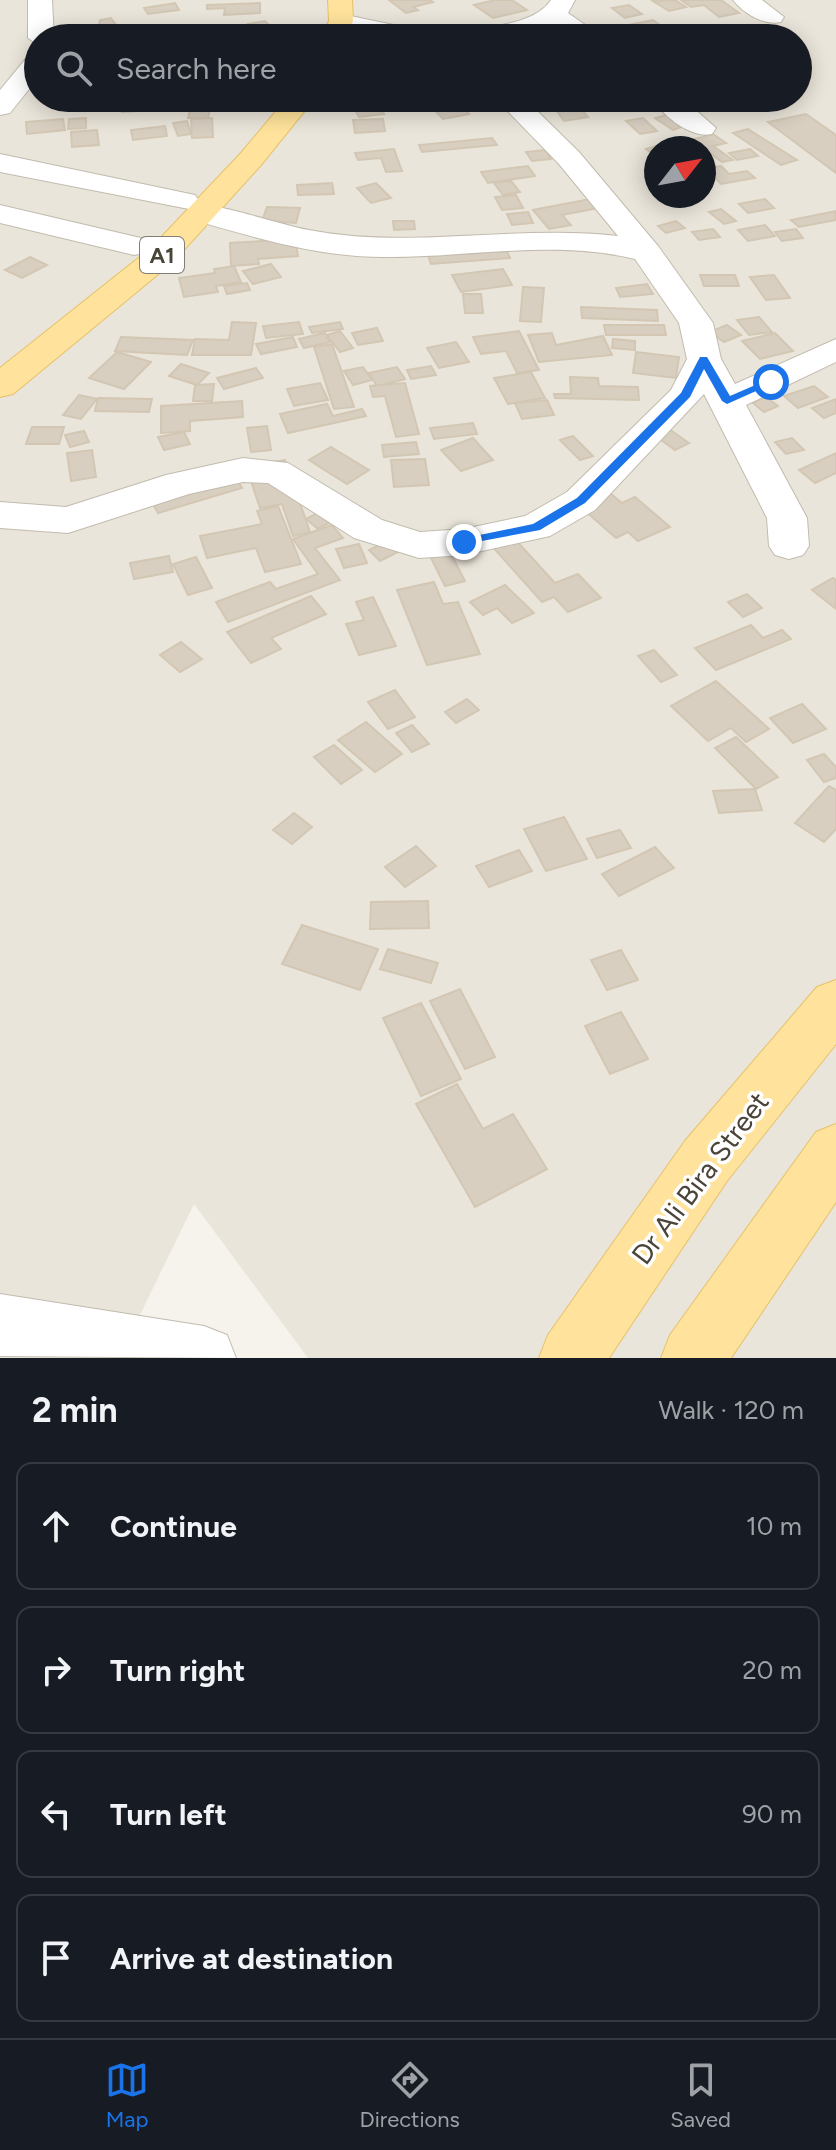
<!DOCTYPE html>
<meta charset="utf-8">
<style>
:root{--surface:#171b24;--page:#242831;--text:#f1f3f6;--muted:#9ea1a6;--line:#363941;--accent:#1a73e8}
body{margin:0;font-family:Figtree,sans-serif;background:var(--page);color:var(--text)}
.compass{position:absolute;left:644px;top:136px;width:72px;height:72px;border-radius:50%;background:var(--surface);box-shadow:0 4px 20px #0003;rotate:59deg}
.stop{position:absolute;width:24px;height:24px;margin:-18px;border:6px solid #1a73e8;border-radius:50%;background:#fff}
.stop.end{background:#1a73e8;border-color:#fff;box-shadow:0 2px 8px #0008}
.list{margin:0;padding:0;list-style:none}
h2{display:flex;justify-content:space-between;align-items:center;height:104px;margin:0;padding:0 32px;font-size:34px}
h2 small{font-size:26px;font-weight:400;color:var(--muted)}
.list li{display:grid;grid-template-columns:52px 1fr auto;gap:24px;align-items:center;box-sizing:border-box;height:128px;margin:0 16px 16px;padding:0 16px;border:2px solid var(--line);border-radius:16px}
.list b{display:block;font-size:30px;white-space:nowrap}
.list em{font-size:26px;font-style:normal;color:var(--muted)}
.icon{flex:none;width:44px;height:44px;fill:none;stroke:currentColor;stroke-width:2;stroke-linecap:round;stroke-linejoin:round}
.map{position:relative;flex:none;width:836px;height:1358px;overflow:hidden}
.search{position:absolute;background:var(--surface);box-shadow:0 4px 20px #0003;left:24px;right:24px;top:24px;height:88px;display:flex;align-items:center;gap:20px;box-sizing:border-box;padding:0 28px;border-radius:44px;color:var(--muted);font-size:30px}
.sheet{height:680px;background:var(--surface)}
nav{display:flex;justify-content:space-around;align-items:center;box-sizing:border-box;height:112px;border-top:2px solid var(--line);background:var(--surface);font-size:22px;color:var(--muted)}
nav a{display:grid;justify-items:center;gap:4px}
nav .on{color:var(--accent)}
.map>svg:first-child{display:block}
.residential{fill:#eae5da;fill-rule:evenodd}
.building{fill:#d8cfc1;stroke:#d3c7b4;stroke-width:2}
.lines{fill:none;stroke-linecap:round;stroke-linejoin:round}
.minor-casing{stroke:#c2bbae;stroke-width:2}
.major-casing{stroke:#e6c16a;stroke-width:2}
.minor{fill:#fff;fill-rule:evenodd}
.major{fill:#ffe39c;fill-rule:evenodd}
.route{fill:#1a73e8}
.labels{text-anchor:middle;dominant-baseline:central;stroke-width:7;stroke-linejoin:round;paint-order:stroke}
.shield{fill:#fff;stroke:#817c74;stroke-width:2}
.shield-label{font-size:22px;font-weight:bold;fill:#4b4439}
.near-street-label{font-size:28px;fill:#4b4439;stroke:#fff}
</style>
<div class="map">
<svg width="836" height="1358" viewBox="0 0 836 1358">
<rect width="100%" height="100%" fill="#f6f3ec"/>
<path class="residential" d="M 0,0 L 836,0 L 836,1358 L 308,1358 L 194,1204 L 119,1358 L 0,1358 ZM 38,38 L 798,38 L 798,98 L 38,98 ZM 656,148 L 704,148 L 704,196 L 656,196 Z"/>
<g class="building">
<polygon points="389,0 430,0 433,2 413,7 418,10 406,13"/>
<polygon points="495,0 512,0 527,10 493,18 474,5"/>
<polygon points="675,0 686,7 669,11 653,1"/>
<polygon points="681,0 721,0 739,13 719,17 704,5 691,7"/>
<polygon points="175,3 179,10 148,14 144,8"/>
<polygon points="260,3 260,13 224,15 225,8 207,9 207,5"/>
<polygon points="629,5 642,14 625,18 612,8"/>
<polygon points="111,18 124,36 126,27 203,25 165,32 173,31 173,38 146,38 142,32 141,38 55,38 58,29 98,29 100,20"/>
<polygon points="653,20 660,25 619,33 613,28"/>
<polygon points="265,21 274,30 257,34 248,24"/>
<polygon points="212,98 239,98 237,110 210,109 208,118 188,118 191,106 210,106"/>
<polygon points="346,98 397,98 398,103 347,105"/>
<polygon points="450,98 479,98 484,103 463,107 469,114 443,119 427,102"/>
<polygon points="172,101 172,109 122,112 122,104"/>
<polygon points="379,105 384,114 359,117 354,108"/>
<polygon points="580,108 588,117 564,121 557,111"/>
<polygon points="669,114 687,125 673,130 655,118"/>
<polygon points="806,114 836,135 836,173 768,122"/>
<polygon points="86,118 86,128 68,129 69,119"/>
<polygon points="212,118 213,137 192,138 191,119"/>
<polygon points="643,118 657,131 640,134 626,121"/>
<polygon points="63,119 65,130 27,134 26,122"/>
<polygon points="383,119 385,131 355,133 353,120"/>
<polygon points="187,121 191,134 178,136 173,123"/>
<polygon points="165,126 167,136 133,140 131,130"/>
<polygon points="748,129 797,160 781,165 733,133"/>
<polygon points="97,130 99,145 72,147 71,132"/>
<polygon points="713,134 726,143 713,146 733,160 722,162 691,140"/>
<polygon points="492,138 497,145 422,152 419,145"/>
<polygon points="679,139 692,148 656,148 656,156 646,149"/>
<polygon points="394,149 402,171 386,172 381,158 358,160 355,153"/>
<polygon points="750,149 758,156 737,160 729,153"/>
<polygon points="545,150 551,159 532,161 526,152"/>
<polygon points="528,166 535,176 488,183 481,172"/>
<polygon points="721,166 729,174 747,171 755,178 721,184 706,168"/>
<polygon points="511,181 520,192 503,195 494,183"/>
<polygon points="332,183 334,194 298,195 297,185"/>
<polygon points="376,183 391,198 371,203 357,188"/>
<polygon points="516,195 523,208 502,210 495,197"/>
<polygon points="590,199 598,208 562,215 571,225 549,229 533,210"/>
<polygon points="765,199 774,208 748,213 739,204"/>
<polygon points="267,207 300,208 296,223 262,221"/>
<polygon points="721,209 736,221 724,224 709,212"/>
<polygon points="836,211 836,220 799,227 791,220"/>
<polygon points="528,212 533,223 512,225 507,214"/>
<polygon points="393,221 414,221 415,229 394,230"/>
<polygon points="676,221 685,228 666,233 658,226"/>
<polygon points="765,225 775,236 748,241 738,230"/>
<polygon points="713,229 720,237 699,240 692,232"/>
<polygon points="796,229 803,238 782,241 775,232"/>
<polygon points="295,239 298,256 258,259 259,264 231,266 230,243"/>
<polygon points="506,249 510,258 431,264 428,255"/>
<polygon points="30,257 47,265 22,278 5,270"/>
<polygon points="271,264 281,277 253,284 243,271"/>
<polygon points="234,266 241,282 216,286 218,292 184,297 179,278 215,273 214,269"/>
<polygon points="503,269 512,285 461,292 452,275"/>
<polygon points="700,275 735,275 739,286 704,286"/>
<polygon points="774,275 790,298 766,300 750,277"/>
<polygon points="247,283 250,290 227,294 224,286"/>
<polygon points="647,284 653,294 620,297 616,288"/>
<polygon points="523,287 544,288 541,322 520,321"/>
<polygon points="463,294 481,294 483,313 465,313"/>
<polygon points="581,307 657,310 658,321 582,318"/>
<polygon points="759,317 772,332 749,335 737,320"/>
<polygon points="232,322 256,323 251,355 192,355 195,339 229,340"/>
<polygon points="299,322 303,334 266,338 263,326"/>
<polygon points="340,322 343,329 312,333 309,327"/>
<polygon points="604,325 664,325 666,335 606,335"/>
<polygon points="727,325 741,335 724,342 710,332"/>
<polygon points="377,328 383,341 358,345 352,333"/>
<polygon points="340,331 353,348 340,352 327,335"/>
<polygon points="519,331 539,370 517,373 506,351 481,354 473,337"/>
<polygon points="325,333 330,342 304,348 299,339"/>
<polygon points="552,333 556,345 603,336 612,355 539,362 528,335"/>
<polygon points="775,333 793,351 760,359 742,341"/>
<polygon points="121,337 193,340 187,355 115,351"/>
<polygon points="293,337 297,347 261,354 256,344"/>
<polygon points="613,339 635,341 635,350 612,348"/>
<polygon points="456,342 469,362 439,368 427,348"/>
<polygon points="332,344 354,407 334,409 314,347"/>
<polygon points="117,352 151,362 124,389 89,378"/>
<polygon points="636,352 679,357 676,378 633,373"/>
<polygon points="181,364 209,373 197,385 169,376"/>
<polygon points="431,366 436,375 411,379 407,370"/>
<polygon points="363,367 372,380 353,385 344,371"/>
<polygon points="397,367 405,379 377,386 369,373"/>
<polygon points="256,368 263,378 224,389 217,378"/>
<polygon points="531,372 545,398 508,404 494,378"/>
<polygon points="570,377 598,378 599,386 638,387 639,400 555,398 554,394 571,394"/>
<polygon points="320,383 328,400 294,406 287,389"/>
<polygon points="405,383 419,434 396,437 385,396 373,397 370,386"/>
<polygon points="214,384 212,401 193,401 195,385"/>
<polygon points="814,386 828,397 798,408 784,396"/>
<polygon points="79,395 97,399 81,419 63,415"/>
<polygon points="766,397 778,406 764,412 753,403"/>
<polygon points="98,398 152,399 149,412 95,411"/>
<polygon points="836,399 836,413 824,418 812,408"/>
<polygon points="547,400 554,415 522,419 515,403"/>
<polygon points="242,401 243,417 190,421 190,431 161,433 161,406"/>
<polygon points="327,404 333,416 362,409 366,416 288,433 280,414"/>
<polygon points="659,422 689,443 675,450 646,429"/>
<polygon points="473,423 477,434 434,439 430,428"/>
<polygon points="267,426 271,450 251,452 247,428"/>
<polygon points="32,427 64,427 59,444 26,444"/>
<polygon points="84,431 89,442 70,447 65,435"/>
<polygon points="184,432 190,444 164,450 158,437"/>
<polygon points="573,436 593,456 580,460 560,440"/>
<polygon points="473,438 493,460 461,471 441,450"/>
<polygon points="792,438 804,450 786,454 775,442"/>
<polygon points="416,442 419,454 384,457 382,445"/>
<polygon points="331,447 369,470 347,484 309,460"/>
<polygon points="92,450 96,477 71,481 67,453"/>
<polygon points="836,453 836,473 815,483 799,470"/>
<polygon points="425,459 429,485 394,487 391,460"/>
<polygon points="285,460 310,532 293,536 282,504 260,508 246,466"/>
<polygon points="229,467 242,488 158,513 146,491"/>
<polygon points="604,488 622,503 635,497 670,527 638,541 628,532 616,538 575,502"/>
<polygon points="337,503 349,512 318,529 306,519"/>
<polygon points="278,506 301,564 265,572 256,548 207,558 200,536 262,524 257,511"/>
<polygon points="332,525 343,538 315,548 340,580 228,622 216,602 270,582 276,589 318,574 293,539"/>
<polygon points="512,536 555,583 578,574 601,598 568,612 554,597 542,602 490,544"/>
<polygon points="396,537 408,547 380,561 369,550"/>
<polygon points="359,544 367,563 344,568 336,549"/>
<polygon points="450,552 465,581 445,586 430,556"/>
<polygon points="169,556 173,572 134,579 130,563"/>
<polygon points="196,557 212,588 188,595 173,564"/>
<polygon points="833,578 836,580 836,609 812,590"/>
<polygon points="434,582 443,604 458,602 480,654 427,665 397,590"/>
<polygon points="505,585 534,613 512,623 497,608 483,615 470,602"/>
<polygon points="747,594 762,608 743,617 728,602"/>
<polygon points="311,596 326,614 271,638 281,649 251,663 227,632"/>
<polygon points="373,597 396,646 359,655 346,624 364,620 356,602"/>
<polygon points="751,625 763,638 782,630 791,639 716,670 695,648"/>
<polygon points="181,642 202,659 180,672 160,655"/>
<polygon points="654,650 677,675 661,682 638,656"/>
<polygon points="716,681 769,729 746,742 731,728 708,741 671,706"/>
<polygon points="395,690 415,717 388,729 368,702"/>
<polygon points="467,699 479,710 456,723 445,712"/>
<polygon points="802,704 826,729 793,743 770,718"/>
<polygon points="366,722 402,754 375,772 338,740"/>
<polygon points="412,725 429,744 412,752 396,733"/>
<polygon points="736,737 778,777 756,789 715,748"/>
<polygon points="334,745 362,770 341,784 314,757"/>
<polygon points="824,754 836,767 836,778 824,782 807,760"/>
<polygon points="829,786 836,790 836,829 824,842 795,823"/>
<polygon points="755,789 762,810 719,813 713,791"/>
<polygon points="294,813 312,827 292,844 273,830"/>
<polygon points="564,817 587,859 546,871 524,829"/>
<polygon points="620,830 631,848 597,858 587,839"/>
<polygon points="416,846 436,866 405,887 385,867"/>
<polygon points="655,847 674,868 619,896 602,874"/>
<polygon points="519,850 532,871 489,887 476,866"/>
<polygon points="428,901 429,928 370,929 371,902"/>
<polygon points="302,925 378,949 360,990 282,964"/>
<polygon points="388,949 438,963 431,983 380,969"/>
<polygon points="621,950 638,980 607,990 591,960"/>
<polygon points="460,989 495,1057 465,1069 430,1001"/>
<polygon points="421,1003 461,1079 421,1096 383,1018"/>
<polygon points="621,1012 648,1059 610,1074 585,1026"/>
<polygon points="457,1084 483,1129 513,1114 547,1169 475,1207 416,1104"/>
</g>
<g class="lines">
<defs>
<g id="minor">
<polygon points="28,0 52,0 54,38 38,38 38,45 28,38"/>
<path d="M 551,0 L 575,0 L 568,13 L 604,38 L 574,38 L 552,24 L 508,38 L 457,38 L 461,33 C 488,26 535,25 551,0 Z"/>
<path d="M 733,0 L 762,0 L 784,17 L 781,22 C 764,26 743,13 733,0 Z"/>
<polygon points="341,14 432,33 436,38 387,38 332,26 329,21 332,16"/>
<polygon points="38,53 38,78 10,113 0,115 0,90 29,55"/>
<path d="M 495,98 L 524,98 L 579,152 L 658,246 L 713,323 L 721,359 L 735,384 L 836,339 L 836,362 L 746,405 L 807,518 L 809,546 L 803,555 L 789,559 L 775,555 L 769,546 L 767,518 L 704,394 L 595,510 L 550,536 L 464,555 L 419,558 L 354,538 L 268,483 L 243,482 L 189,494 L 68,533 L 0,528 L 0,502 L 66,507 L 166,475 L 243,458 L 288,463 L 382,520 L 420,532 L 464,529 L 525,516 L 567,492 L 671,390 L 687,359 L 679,323 L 635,259 C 553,239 467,258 383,257 C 318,257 253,237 190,219 L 186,213 L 189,209 L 0,172 L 0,154 L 195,195 L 199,201 L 196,205 C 214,202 285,226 309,230 C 411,250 515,224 618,236 L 559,164 Z"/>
<path d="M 651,98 L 682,98 L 716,128 L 712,134 C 690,139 663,115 651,98 Z"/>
<polygon points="0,205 145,239 150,246 145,253 134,255 0,223"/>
<polygon points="0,1294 204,1326 227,1335 236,1358 0,1356"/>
</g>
<g id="major">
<polygon points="328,0 352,0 353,21 346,38 320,38 329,21"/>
<polygon points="287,98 315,98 261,165 173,262 13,394 0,397 0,368 151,248 241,153"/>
<polygon points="836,980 836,1044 727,1181 609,1358 539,1358 548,1335 685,1141 817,987"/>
<polygon points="836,1124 836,1202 731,1358 661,1358 670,1335 816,1132"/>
</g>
</defs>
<use href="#minor" class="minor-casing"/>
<use href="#major" class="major-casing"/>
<use href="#minor" class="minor"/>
<use href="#major" class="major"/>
</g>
<polygon class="route" points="700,357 707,357 730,396 767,380 776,382 727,404 722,401 704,369 690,397 585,503 540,530 460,545 460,539 533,524 577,498 681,393"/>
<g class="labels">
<rect class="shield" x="140" y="237" width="44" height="36" rx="6"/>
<g class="shield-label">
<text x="162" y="255">A1</text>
</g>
<g class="near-street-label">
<text transform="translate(700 1178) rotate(-53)">Dr Ali Bira Street</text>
</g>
</g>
</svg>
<svg class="compass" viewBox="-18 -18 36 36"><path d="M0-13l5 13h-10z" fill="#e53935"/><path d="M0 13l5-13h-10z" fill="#9ea1a6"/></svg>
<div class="stop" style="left:771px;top:382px"></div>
<div class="stop end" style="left:464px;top:542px"></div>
<div class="search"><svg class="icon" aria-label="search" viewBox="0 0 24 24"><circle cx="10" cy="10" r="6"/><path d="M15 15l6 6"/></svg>Search here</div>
</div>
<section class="sheet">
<h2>2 min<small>Walk · 120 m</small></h2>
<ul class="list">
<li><svg class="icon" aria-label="ahead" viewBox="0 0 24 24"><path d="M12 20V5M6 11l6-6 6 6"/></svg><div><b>Continue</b></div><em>10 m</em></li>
<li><svg class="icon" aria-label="right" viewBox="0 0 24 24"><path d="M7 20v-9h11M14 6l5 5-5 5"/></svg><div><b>Turn right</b></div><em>20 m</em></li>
<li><svg class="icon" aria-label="left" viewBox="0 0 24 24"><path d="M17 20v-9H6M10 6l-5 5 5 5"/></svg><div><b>Turn left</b></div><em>90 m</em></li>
<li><svg class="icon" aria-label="arrive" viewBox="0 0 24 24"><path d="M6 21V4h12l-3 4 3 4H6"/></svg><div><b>Arrive at destination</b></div></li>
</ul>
</section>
<nav>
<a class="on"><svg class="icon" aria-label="map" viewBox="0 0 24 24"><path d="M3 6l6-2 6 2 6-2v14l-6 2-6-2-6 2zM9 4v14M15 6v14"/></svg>Map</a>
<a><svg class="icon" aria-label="directions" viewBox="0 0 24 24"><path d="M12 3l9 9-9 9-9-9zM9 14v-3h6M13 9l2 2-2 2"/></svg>Directions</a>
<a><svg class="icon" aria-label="saved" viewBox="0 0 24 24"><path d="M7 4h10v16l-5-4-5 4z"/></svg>Saved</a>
</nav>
